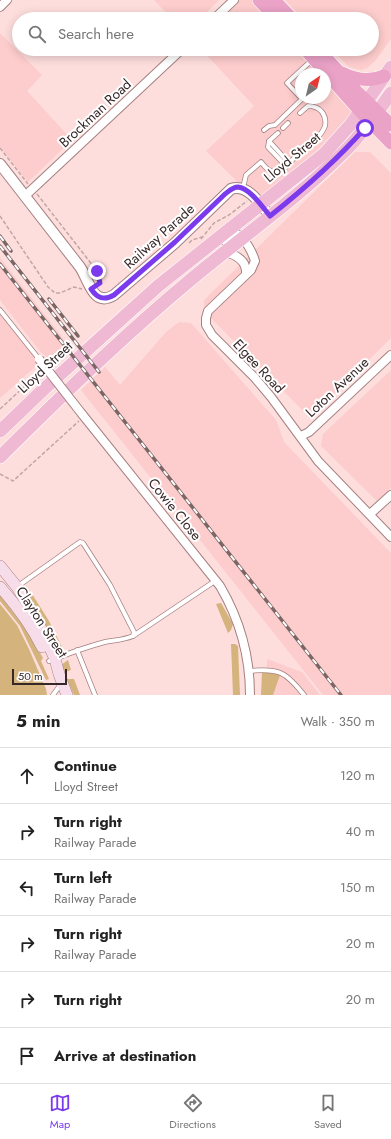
<!DOCTYPE html>
<meta charset="utf-8">
<style>
:root{--surface:#fff;--page:#f6f6f6;--text:#222;--muted:#767676;--line:#e0e0e0;--accent:#7c3aed}
body{margin:0;font-family:Jost,sans-serif;background:var(--page);color:var(--text)}
.compass{position:absolute;left:295px;top:68px;width:36px;height:36px;border-radius:50%;background:var(--surface);box-shadow:0 2px 10px #0003;rotate:35deg}
.scale{position:absolute;left:12px;bottom:10px;width:55px;box-sizing:border-box;padding-left:4px;border:2px solid #372828;border-top:0;font-size:11px;line-height:14px;white-space:nowrap;color:#372828;-webkit-text-stroke:3px #fff;paint-order:stroke}
.stop{position:absolute;width:12px;height:12px;margin:-9px;border:3px solid #7c3aed;border-radius:50%;background:#fff}
.stop.end{background:#7c3aed;border-color:#fff;box-shadow:0 1px 4px #0008}
.list{margin:0;padding:0;list-style:none}
h2{display:flex;justify-content:space-between;align-items:center;height:52px;margin:0;padding:0 16px;font-size:17px}
h2 small{font-size:13px;font-weight:400;color:var(--muted)}
.list li{display:grid;grid-template-columns:26px 1fr auto;gap:12px;align-items:center;box-sizing:border-box;height:56px;padding:0 16px;border-top:1px solid var(--line)}
.list b{display:block;font-size:15px;white-space:nowrap}
.list p{margin:0;font-size:13px;white-space:nowrap;color:var(--muted)}
.list em{font-size:13px;font-style:normal;color:var(--muted)}
.icon{flex:none;width:22px;height:22px;fill:none;stroke:currentColor;stroke-width:2;stroke-linecap:round;stroke-linejoin:round}
.map{position:relative;flex:none;width:391px;height:695px;overflow:hidden}
.search{position:absolute;background:var(--surface);box-shadow:0 2px 10px #0003;left:12px;right:12px;top:12px;height:44px;display:flex;align-items:center;gap:10px;box-sizing:border-box;padding:0 14px;border-radius:22px;color:var(--muted);font-size:15px}
.sheet{height:388px;background:var(--surface)}
nav{display:flex;justify-content:space-around;align-items:center;box-sizing:border-box;height:56px;border-top:1px solid var(--line);background:var(--surface);font-size:11px;color:var(--muted)}
nav a{display:grid;justify-items:center;gap:2px}
nav .on{color:var(--accent)}
.map>svg:first-child{display:block}
.built{fill:#fdcccc;fill-rule:evenodd}
.green{fill:#d4b37d}
.lines{fill:none;stroke-linecap:round;stroke-linejoin:round}
.service-casing{stroke:#a58080;stroke-width:5.5}
.minor-casing{stroke:#a58080;stroke-width:10}
.tertiary-casing{stroke:#a58080;stroke-width:12}
.secondary-casing{stroke:#a58080;stroke-width:12}
.primary-casing{stroke:#fff;stroke-width:14}
.trunk-casing{stroke:#fff;stroke-width:14}
.path{stroke:#c1a6a5;stroke-width:1.5;stroke-dasharray:4 2;stroke-linecap:butt}
.service{stroke:#fff;stroke-width:4}
.minor{stroke:#fff;stroke-width:8}
.tertiary{stroke:#fff;stroke-width:10}
.secondary{stroke:#f7dcea;stroke-width:11}
.primary{stroke:#efb9d4;stroke-width:13}
.trunk{stroke:#eaa2c6;stroke-width:13}
.rail-casing{stroke:#7a6665;stroke-width:3.5}
.rail{stroke:#fff;stroke-width:2;stroke-dasharray:6;stroke-linecap:butt}
.minor-bridge-casing{stroke:#a58080;stroke-width:10;stroke-linecap:butt}
.minor-bridge{stroke:#fff;stroke-width:8}
.route{stroke:#7c3aed;stroke-width:5}
.labels{text-anchor:middle;dominant-baseline:central;stroke-width:4;stroke-linejoin:round;paint-order:stroke}
.street-label{font-size:14px;fill:#372828;stroke:#fff}
</style>
<div class="map">
<svg width="391" height="695" viewBox="0 0 391 695">
<rect width="100%" height="100%" fill="#fededd"/>
<g class="built">
<polygon points="154,0 219,0 200,19 172,19"/>
<polygon points="234,0 259,0 277,19 214,19"/>
<polygon points="285,0 391,0 391,39 376,60 367,68 361,70 349,67 331,49 372,49 372,19 303,19"/>
<polygon points="0,33 42,75 27,91 72,140 28,182 0,147"/>
<path d="M 201,49 L 305,49 L 360,111 L 355,119 L 260,204 L 206,151 L 254,106 ZM 301,74 L 325,74 L 325,98 L 301,98 Z"/>
<polygon points="355,152 370,152 391,173 391,338 310,418 204,311 204,300"/>
<polygon points="0,258 69,346 53,363 39,350 0,300"/>
<polygon points="0,309 39,359 34,368 0,398"/>
<polygon points="179,322 191,323 276,420 284,442 391,553 391,695 323,695 81,390 105,367 120,385 166,332"/>
<polygon points="391,370 391,488 377,501 321,446 323,434"/>
<polygon points="267,659 302,672 320,695 266,695"/>
</g>
<g class="green">
<polygon points="26,586 27,586 49,621 63,649 62,650 55,650 25,588"/>
<polygon points="0,595 26,629 43,658 41,661 49,679 46,680 20,626 0,601"/>
<polygon points="221,603 233,624 231,630 228,633 216,604"/>
<polygon points="0,604 17,625 29,649 46,689 47,695 0,695"/>
<polygon points="231,644 235,644 238,646 240,695 233,695"/>
<polygon points="68,660 71,670 65,672 61,665"/>
<polygon points="268,671 280,675 273,695 261,695 262,672"/>
<polygon points="67,679 74,679 80,695 74,695"/>
</g>
<g class="lines">
<defs>
<g id="service">
<polyline points="301,98 287,83 312,60"/>
<polyline points="283,128 288,123"/>
<polyline points="264,130 269,126 275,125 302,99"/>
<polyline points="278,133 269,141 268,147 286,166"/>
<polyline points="269,141 289,163"/>
<path d="M 243,188 L 246,175 L 261,162 C 265,167 269,172 276,172 C 285,172 291,160 297,155 C 305,148 321,138 325,126 C 326,121 325,116 322,112 C 318,107 314,106 308,106 L 300,113"/>
<polyline points="0,310 39,359"/>
<path d="M 18,586 L 80,542 L 83,543 L 110,585 L 134,632 L 133,636 C 124,640 115,640 105,642 C 86,647 67,654 49,661"/>
<polyline points="133,636 215,581"/>
<polyline points="77,650 95,695"/>
<path d="M 249,671 C 279,668 286,672 304,695"/>
<polyline points="53,695 61,684"/>
</g>
<g id="minor">
<polyline points="0,7 7,0"/>
<polyline points="214,19 234,0"/>
<polyline points="25,196 182,49"/>
<path d="M 224,240 C 228,238 232,234 236,234 C 244,235 253,254 255,261 L 251,270 L 208,311 L 206,318 L 206,325 L 212,335 L 255,378 L 271,397 L 318,461 L 391,537"/>
<path d="M 225,252 C 237,255 247,261 246,274"/>
<path d="M 82,414 L 220,586 C 240,620 250,656 250,695"/>
<polyline points="301,436 309,432 391,355"/>
<polyline points="370,514 391,495"/>
</g>
<path id="tertiary" d="M 0,164 L 80,267 C 89,280 93,308 114,295 L 175,243 L 231,189 C 248,183 261,205 270,216"/>
<g id="secondary">
<polyline points="0,566 17,587 37,620 55,659 59,674 67,695"/>
<path d="M 0,587 C 16,605 31,625 42,647"/>
</g>
<g id="primary">
<polyline points="0,431 45,388 158,286 324,154 351,124 391,67"/>
<path d="M 0,457 C 61,396 122,337 188,282 C 240,238 296,200 344,152 C 362,134 377,113 391,93"/>
</g>
<g id="trunk">
<polyline points="259,0 277,19"/>
<polyline points="274,0 292,19"/>
<polyline points="305,49 360,111 391,143"/>
<polyline points="318,49 358,93 391,125"/>
<path d="M 342,73 C 356,80 370,82 384,76"/>
</g>
</defs>
<use href="#service" class="service-casing"/>
<use href="#minor" class="minor-casing"/>
<use href="#tertiary" class="tertiary-casing"/>
<use href="#secondary" class="secondary-casing"/>
<use href="#primary" class="primary-casing"/>
<use href="#trunk" class="trunk-casing"/>
<g class="path">
<polyline points="0,148 28,184"/>
<polyline points="37,194 97,271 100,283 98,284"/>
<polyline points="0,216 48,287 55,293 60,293 74,287 82,289"/>
<polyline points="201,239 214,223 229,215 247,201"/>
<polyline points="189,243 192,240 202,237"/>
<polyline points="0,409 40,372"/>
<polyline points="0,474 13,481 79,421"/>
</g>
<use href="#service" class="service"/>
<use href="#minor" class="minor"/>
<use href="#tertiary" class="tertiary"/>
<use href="#secondary" class="secondary"/>
<use href="#primary" class="primary"/>
<use href="#trunk" class="trunk"/>
<defs>
<g id="rail">
<polyline points="0,236 11,251"/>
<polyline points="0,246 99,372"/>
<polyline points="0,264 341,695"/>
<polyline points="49,299 78,336"/>
</g>
</defs>
<use href="#rail" class="rail-casing"/>
<use href="#rail" class="rail"/>
<defs>
<polyline id="minor-bridge" points="39,359 82,414"/>
</defs>
<use href="#minor-bridge" class="minor-bridge-casing"/>
<use href="#minor-bridge" class="minor-bridge"/>
</g>
<g class="lines">
<path class="route" d="M 97,271 L 100,283 L 91,289 C 97,298 104,301 114,295 L 175,242 L 225,194 C 229,191 233,187 238,187 C 250,188 263,208 270,216 C 304,189 336,161 365,128"/>
</g>
<g class="labels">
<g class="street-label">
<text transform="translate(95 113) rotate(-43)">Brockman Road</text>
<text transform="translate(292 157) rotate(-40)">Lloyd Street</text>
<text transform="translate(159 236) rotate(-42)">Railway Parade</text>
<text transform="translate(259 366) rotate(47)">Elgee Road</text>
<text transform="translate(45 367) rotate(-43)">Lloyd Street</text>
<text transform="translate(337 387) rotate(-43)">Loton Avenue</text>
<text transform="translate(175 509) rotate(51)">Cowie Close</text>
<text transform="translate(42 622) rotate(57)">Clayton Street</text>
</g>
</g>
</svg>
<svg class="compass" viewBox="-18 -18 36 36"><path d="M0-13l5 13h-10z" fill="#e53935"/><path d="M0 13l5-13h-10z" fill="#767676"/></svg>
<div class="scale">50 m</div>
<div class="stop" style="left:365px;top:128px"></div>
<div class="stop end" style="left:97px;top:271px"></div>
<div class="search"><svg class="icon" aria-label="search" viewBox="0 0 24 24"><circle cx="10" cy="10" r="6"/><path d="M15 15l6 6"/></svg>Search here</div>
</div>
<section class="sheet">
<h2>5 min<small>Walk · 350 m</small></h2>
<ul class="list">
<li><svg class="icon" aria-label="ahead" viewBox="0 0 24 24"><path d="M12 20V5M6 11l6-6 6 6"/></svg><div><b>Continue</b><p>Lloyd Street</p></div><em>120 m</em></li>
<li><svg class="icon" aria-label="right" viewBox="0 0 24 24"><path d="M7 20v-9h11M14 6l5 5-5 5"/></svg><div><b>Turn right</b><p>Railway Parade</p></div><em>40 m</em></li>
<li><svg class="icon" aria-label="left" viewBox="0 0 24 24"><path d="M17 20v-9H6M10 6l-5 5 5 5"/></svg><div><b>Turn left</b><p>Railway Parade</p></div><em>150 m</em></li>
<li><svg class="icon" aria-label="right" viewBox="0 0 24 24"><path d="M7 20v-9h11M14 6l5 5-5 5"/></svg><div><b>Turn right</b><p>Railway Parade</p></div><em>20 m</em></li>
<li><svg class="icon" aria-label="right" viewBox="0 0 24 24"><path d="M7 20v-9h11M14 6l5 5-5 5"/></svg><div><b>Turn right</b></div><em>20 m</em></li>
<li><svg class="icon" aria-label="arrive" viewBox="0 0 24 24"><path d="M6 21V4h12l-3 4 3 4H6"/></svg><div><b>Arrive at destination</b></div></li>
</ul>
</section>
<nav>
<a class="on"><svg class="icon" aria-label="map" viewBox="0 0 24 24"><path d="M3 6l6-2 6 2 6-2v14l-6 2-6-2-6 2zM9 4v14M15 6v14"/></svg>Map</a>
<a><svg class="icon" aria-label="directions" viewBox="0 0 24 24"><path d="M12 3l9 9-9 9-9-9zM9 14v-3h6M13 9l2 2-2 2"/></svg>Directions</a>
<a><svg class="icon" aria-label="saved" viewBox="0 0 24 24"><path d="M7 4h10v16l-5-4-5 4z"/></svg>Saved</a>
</nav>
